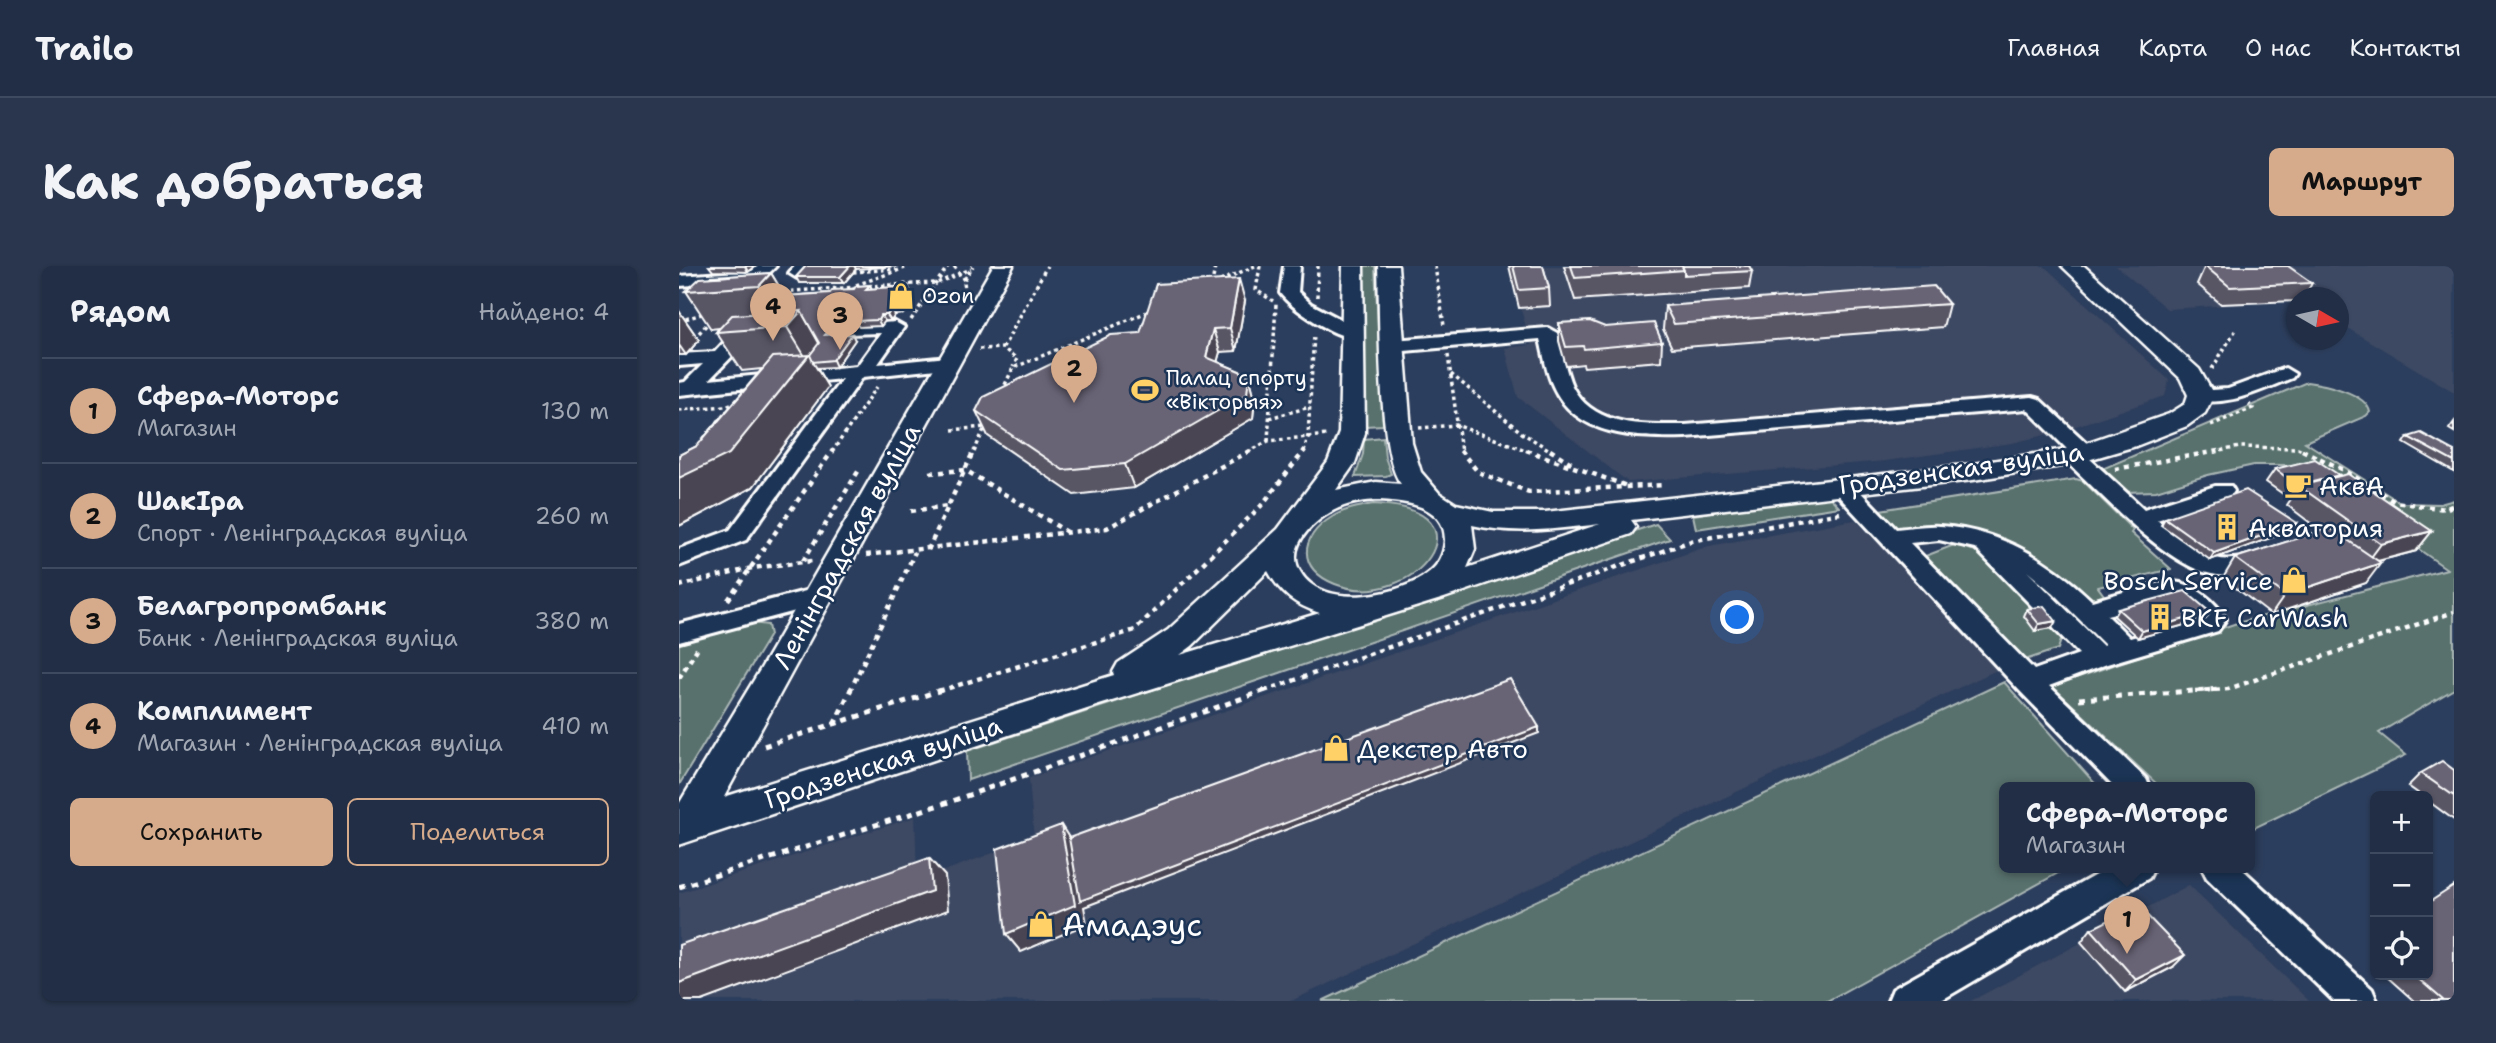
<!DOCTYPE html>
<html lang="ru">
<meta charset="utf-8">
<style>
:root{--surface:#212e46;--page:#29364d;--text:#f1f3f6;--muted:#a2a8b3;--line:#3e4a5f;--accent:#d6ab8b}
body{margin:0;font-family:"Shantell Sans",sans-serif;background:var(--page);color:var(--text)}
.controls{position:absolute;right:21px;bottom:21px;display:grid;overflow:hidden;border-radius:10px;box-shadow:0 2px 5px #0004}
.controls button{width:63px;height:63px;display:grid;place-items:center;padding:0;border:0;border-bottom:2px solid var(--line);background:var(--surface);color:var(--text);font:35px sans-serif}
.compass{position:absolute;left:1607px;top:21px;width:63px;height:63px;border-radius:50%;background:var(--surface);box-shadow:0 2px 5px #0004;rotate:99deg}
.you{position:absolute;left:1059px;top:352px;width:24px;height:24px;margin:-18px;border:5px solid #fff;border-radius:50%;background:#1a73e8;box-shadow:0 0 0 10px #1a73e833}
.badge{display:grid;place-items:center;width:46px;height:46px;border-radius:50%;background:var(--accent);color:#111;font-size:23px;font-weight:700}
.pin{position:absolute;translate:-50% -58px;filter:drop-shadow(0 2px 4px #0008)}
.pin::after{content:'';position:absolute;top:37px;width:24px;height:21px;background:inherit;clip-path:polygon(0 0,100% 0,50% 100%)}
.popup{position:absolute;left:1320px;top:516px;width:256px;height:91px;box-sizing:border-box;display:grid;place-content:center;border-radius:10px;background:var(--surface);filter:drop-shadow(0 2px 5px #0005);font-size:23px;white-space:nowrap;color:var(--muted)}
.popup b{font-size:26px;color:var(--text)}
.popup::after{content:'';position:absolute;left:50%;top:100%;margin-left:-14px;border:14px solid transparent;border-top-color:var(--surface)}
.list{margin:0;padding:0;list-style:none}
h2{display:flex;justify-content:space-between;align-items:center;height:91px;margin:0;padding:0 28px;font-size:30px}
h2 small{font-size:23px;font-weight:400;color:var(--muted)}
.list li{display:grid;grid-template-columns:46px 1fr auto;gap:21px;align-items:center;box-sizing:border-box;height:105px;padding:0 28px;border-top:2px solid var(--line)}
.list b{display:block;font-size:26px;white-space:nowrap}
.list p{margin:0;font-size:23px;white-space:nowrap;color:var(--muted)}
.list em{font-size:23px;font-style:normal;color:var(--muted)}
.actions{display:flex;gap:14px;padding:21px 28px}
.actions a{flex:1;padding:16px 0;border:2px solid var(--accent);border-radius:10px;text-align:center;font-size:24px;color:var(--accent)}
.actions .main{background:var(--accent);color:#111}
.icon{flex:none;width:38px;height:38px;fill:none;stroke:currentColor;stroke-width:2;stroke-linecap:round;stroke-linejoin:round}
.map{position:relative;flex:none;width:1775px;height:735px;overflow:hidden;border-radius:10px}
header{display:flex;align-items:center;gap:42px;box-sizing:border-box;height:98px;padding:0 35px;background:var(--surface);border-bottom:2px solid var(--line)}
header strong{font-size:33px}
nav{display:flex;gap:38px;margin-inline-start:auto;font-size:24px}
.intro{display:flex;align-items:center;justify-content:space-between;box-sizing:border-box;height:168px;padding:0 42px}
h1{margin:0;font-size:49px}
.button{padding:18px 32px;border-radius:10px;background:var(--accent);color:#111;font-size:24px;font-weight:700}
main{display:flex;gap:42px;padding:0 42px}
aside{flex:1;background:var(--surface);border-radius:10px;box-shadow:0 2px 5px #0004}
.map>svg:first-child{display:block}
.built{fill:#3e4964}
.green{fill:#58716d;stroke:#acb8b6;stroke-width:2}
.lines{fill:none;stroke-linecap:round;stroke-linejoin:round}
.minor-casing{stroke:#fff;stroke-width:6}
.major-casing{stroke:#fff;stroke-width:5}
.path-far2{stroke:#fff;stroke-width:3.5;stroke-dasharray:3.5 3.5;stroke-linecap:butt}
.path-far1{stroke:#fff;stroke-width:4.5;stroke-dasharray:5 5;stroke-linecap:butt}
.path{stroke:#fff;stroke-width:5;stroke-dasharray:6 6;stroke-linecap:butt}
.minor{fill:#1d3557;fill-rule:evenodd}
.major{fill:#1d3557;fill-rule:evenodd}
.wall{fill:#595565;stroke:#fff;stroke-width:2}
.shaded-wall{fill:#494552;stroke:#fff;stroke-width:2}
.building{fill:#686375;stroke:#fff;stroke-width:2}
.labels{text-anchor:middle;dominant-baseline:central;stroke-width:5;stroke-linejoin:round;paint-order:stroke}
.far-poi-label{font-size:21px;fill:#fff;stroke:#1d3557;text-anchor:start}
.street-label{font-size:26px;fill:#fff;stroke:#1d3557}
.poi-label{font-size:26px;fill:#fff;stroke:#1d3557;text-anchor:start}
.near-poi-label{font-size:32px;fill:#fff;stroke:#1d3557;text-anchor:start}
</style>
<header>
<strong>Trailo</strong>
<nav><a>Главная</a><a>Карта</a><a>О нас</a><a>Контакты</a></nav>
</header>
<div class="intro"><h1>Как добраться</h1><a class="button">Маршрут</a></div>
<main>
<aside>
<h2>Рядом<small>Найдено: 4</small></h2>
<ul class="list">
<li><span class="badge">1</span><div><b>Сфера-Моторс</b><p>Магазин</p></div><em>130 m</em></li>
<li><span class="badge">2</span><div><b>ШакІра</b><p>Спорт · Ленінградская вуліца</p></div><em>260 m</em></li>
<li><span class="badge">3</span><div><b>Белагропромбанк</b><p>Банк · Ленінградская вуліца</p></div><em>380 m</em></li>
<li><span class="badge">4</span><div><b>Комплимент</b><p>Магазин · Ленінградская вуліца</p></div><em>410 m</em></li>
</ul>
<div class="actions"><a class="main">Сохранить</a><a>Поделиться</a></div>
</aside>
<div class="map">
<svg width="1775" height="735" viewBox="0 0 1775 735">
<rect width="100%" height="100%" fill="#2c3e5d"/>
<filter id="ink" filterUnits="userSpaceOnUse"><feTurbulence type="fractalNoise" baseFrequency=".0143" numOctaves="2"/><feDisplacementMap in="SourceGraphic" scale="14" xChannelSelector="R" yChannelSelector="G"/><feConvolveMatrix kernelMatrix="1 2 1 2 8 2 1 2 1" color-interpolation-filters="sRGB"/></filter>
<g filter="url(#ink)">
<g class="built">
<polygon points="830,0 1365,0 1490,114 1486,130 1382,165 1333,177 1206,195 949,216 839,131 826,82 852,79"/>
<polygon points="1437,0 1775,0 1775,126 1660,57 1660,32 1618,32 1617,35 1488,43"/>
<polygon points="1176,254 1324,401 612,735 0,735 0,627 236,551 238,615 355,572 350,512 1030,280"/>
<polygon points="1510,619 1630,735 1292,735 1449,652"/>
</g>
<g class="green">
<polygon points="685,0 696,0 704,159 686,160"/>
<path d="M 1628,116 C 1645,118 1687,127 1691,146 L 1687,150 L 1626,176 L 1722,237 L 1761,238 L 1775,234 L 1775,423 L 1700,467 L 1727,489 L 1571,564 L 1570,522 L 1482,522 L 1373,420 L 1558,357 L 1768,303 L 1619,199 L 1575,199 L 1529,209 L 1477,225 L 1447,226 L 1423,203 Z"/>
<polygon points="704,171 706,191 712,208 707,210 676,211 684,188 685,173"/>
<path d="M 1397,213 L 1404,215 L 1454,264 L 1452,267 L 1492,303 L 1419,321 L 1427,332 L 1410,337 C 1389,315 1366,292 1338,280 C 1302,265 1253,261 1215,261 L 1201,244 Z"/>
<polygon points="1149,229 1160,241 1017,263 1014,249"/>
<path d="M 694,238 C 818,242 734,348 656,318 C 618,303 620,271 653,251 C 665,243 680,241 694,238 Z"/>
<polygon points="977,258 991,273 289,514 288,485"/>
<polygon points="1275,279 1301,286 1384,368 1379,383 1343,395 1244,291"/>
<polygon points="73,357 89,359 91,369 0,519 0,376"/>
<polygon points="1325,416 1420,522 1326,522 1326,602 1388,602 1148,735 643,735"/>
</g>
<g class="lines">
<defs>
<g id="minor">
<polygon points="79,0 97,0 83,14 77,15 0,20 0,10 73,5"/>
<polygon points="116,0 133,0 124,11 118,12 110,7"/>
<path d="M 605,0 L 621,0 L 619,26 L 632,38 L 680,63 L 683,67 L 680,71 C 661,76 613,43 601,27 Z"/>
<polygon points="216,56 225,61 199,98 269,91 276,93 279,97 276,101 184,111 67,274 0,300 0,283 51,264 163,113 0,129 0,117 6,116 24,98 0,100 0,88 36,86 49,72 63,72 65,76 63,80 30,114 178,100 202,67 168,68 165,64 168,60"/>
<path d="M 869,62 L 878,67 C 883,84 886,104 893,120 C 914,162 967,159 1006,159 L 1353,131 L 1360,133 L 1413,182 L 1416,187 L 1410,192 L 1465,243 L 1536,220 L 1552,220 L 1555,225 L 1552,230 L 1478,254 C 1499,271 1525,297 1554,293 C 1568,292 1578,285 1592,288 L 1595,294 L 1592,300 C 1575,305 1556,312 1538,309 C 1489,303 1423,228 1387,195 L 1384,190 L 1390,185 L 1348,143 L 1006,171 C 957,172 897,171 874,120 C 867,106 865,89 861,73 L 714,86 L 705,80 L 714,74 Z"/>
<path d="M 1606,102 L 1616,108 L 1613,112 C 1581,124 1549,142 1515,133 L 1512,129 L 1515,125 L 1549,123 Z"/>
<path d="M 1162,212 L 1170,214 L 1217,263 C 1231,262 1247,259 1261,260 C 1321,264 1371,294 1413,335 C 1432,330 1477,315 1494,316 C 1515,317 1537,336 1547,353 L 1539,365 L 1428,398 L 1370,420 L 1467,513 L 1471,522 L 1436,522 L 1340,424 L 1154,224 L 1151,219 L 1154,214 ZM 1260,274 L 1296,282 L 1400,388 L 1355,404 L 1231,277 ZM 1348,305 L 1374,327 L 1426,379 L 1424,380 ZM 1492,333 L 1501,336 L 1518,353 L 1451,372 L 1428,349 Z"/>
<polygon points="138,322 147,325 151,331 147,337 0,376 0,358"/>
<polygon points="1429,602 1475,602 1470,612 1261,735 1209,735 1214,723"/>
<polygon points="1523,602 1562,602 1693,723 1698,735 1655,735 1528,612"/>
</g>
<path id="major" d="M 314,0 L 334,0 L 45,531 L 435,409 L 434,406 L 439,397 L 489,364 L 599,263 L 649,196 L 660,167 L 664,0 L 684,0 L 686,167 L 676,197 L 657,224 L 697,216 L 722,218 C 698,188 701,45 699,0 L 719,0 L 733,177 L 742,206 L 760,227 L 777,238 L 814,246 L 866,246 L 1294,198 L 1392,182 L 1490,148 L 1506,138 L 1509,129 L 1501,112 L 1383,0 L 1405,0 L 1520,103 L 1535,129 L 1526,147 L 1508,160 L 1457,180 L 1395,198 L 1294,214 L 952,254 L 957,261 L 952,268 L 765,332 L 420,439 L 0,579 L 0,538 L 81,404 ZM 697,234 C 724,235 767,238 766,275 C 765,289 760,299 749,307 C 722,330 644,344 622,307 C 603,278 642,248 665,240 C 675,236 687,235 697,234 ZM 921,258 L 788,302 L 796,283 L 793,259 C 835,269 878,263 921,258 ZM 589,305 C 602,328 616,339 641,347 L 501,389 L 513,380 Z"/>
</defs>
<use href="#minor" class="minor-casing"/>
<use href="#major" class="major-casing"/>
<g class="path-far2">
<polyline points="275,0 285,14"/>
<polyline points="581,0 577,24 594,35"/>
<polyline points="756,0 765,60"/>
<polyline points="174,6 217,3"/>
<polyline points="541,15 576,0"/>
<polyline points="177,19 226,2"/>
<polyline points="533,19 536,0"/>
<polyline points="189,20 258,17 292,3"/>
<polyline points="98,26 180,21"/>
<polyline points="286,27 285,14 294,0"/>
<polyline points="638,31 639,0"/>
<polyline points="232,54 269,0"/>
<polyline points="0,55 26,47"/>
<polyline points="20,67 31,55"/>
<polyline points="324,82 368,0"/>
<polyline points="300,83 324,82 338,93 334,101"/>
<polyline points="769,89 782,186"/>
<polyline points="1533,103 1556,65"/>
<polyline points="772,108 843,167 874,186"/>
<polyline points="323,125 334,102 473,44"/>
<polyline points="0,144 46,140 58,136"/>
<polyline points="590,152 631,141"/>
<polyline points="1532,159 1574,142 1570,138"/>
<polyline points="740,162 777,159 852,186"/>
<polyline points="273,164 306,161"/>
<polyline points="589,175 597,38"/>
<polyline points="20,178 48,145"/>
<polyline points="153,186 198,121"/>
<polyline points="295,186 307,159"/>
<polyline points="569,186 589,175 648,169"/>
<polyline points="625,186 629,170 635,68"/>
<polyline points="1535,186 1561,181 1619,182 1627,186"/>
</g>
<g class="path-far1">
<polyline points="781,184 799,206 850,226 985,219"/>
<polyline points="847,184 948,220"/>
<polyline points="871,184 894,198"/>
<polyline points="1623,184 1665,204 1716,236 1766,243 1775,239"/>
<polyline points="1436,203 1545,184"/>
<polyline points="251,207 286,204 388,266"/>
<polyline points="232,245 268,240"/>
<polyline points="249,284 295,184"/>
<polyline points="187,289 428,262 573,184"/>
<polyline points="124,295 180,204"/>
<polyline points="0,320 73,302 133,295"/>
<polyline points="49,334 154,184"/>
<polyline points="0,412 18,383"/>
<polyline points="171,425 236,286"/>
<polyline points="260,425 456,364 582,240 626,184"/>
<polyline points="585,425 1012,275 1161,247"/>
<polyline points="1516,425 1549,423 1775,346"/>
</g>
<g class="path">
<polyline points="1400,433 1542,423"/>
<polyline points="155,459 172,423"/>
<polyline points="85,480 266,423"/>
<polyline points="0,621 273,535 590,423"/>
</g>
<use href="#minor" class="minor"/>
<use href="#major" class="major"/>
</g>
<g class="wall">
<polygon points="30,0 77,0 69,6 34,5"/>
<polygon points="127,0 219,0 177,3 165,17 120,17 117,11"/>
<polygon points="830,0 864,0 870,22 871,40 840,42"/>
<polygon points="885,0 1070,0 1073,5 1070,22 896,34"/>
<polygon points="1526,0 1633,17 1625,32 1618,32 1618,35 1542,38 1518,18"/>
<polygon points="92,7 106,30 151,27 191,19 193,23 232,27 227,34 230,40 224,48 216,49 212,55 206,55 202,60 180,61 177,57 163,58 155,69 176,74 157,101 138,102 149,121 74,221 0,260 0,189 18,180 83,103 63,105 37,66 40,62 32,63 7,25 51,10"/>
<polygon points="566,35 557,85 541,86 538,96 570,109 576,133 574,152 455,222 395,229 309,170 297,145 461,67"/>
<polygon points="1270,38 1264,61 993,82 984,63 986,40"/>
<polygon points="0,45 20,74 7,89 0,89"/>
<polygon points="880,57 926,61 983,76 982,95 905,101 904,98 887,100 880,75"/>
<polygon points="1775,156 1775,166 1770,163"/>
<polygon points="1729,171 1775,185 1775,206 1725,177"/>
<polygon points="1596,203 1660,209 1659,210 1753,265 1737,285 1699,295 1687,317 1592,349 1544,312 1556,292 1642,265 1608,239 1612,233 1611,233 1587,216"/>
<polygon points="1486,252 1613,264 1531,294 1482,259"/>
<polygon points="1348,343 1373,362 1356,365 1345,350"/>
<polygon points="1439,343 1527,353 1459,372 1435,350"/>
<polygon points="1775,504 1775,554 1749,535 1749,530 1743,530 1729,520 1742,507"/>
<polygon points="1412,663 1494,701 1446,726 1402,676"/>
<polygon points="1706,709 1749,709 1775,735 1735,735"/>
</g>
<g class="shaded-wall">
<polygon points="66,0 77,0 69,6"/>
<polygon points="171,0 175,0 177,3 165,17 161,11"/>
<polygon points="92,7 114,44 103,58 80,20"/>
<polygon points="560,13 566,35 557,85 551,62"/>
<polygon points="229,20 232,27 227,34 230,40 224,48 221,42 220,34"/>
<polygon points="213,43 216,49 212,55 208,49"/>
<polygon points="0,45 20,74 7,89 0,79"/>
<polygon points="122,45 144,83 134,96 149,121 74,221 0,260 0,212 127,92 108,61"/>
<polygon points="202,49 206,55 202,60 199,54"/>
<polygon points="160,52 163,58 150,76 146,69"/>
<polygon points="534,63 541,86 533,115 527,91"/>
<polygon points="173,68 176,74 157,101 154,94"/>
<polygon points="570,109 576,133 574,152 455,222 446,198"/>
<polygon points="1660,209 1651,222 1620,220 1612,233 1611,233 1619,220"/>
<polygon points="1618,257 1613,264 1531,294 1535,287"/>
<polygon points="1753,265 1737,285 1687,298 1702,278"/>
<polygon points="1702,297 1687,317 1592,349 1606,329"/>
<polygon points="1531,346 1527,353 1459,372 1463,365"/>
<polygon points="1377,355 1373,362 1356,365 1360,358"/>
<polygon points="860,461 860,467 405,641 408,658 342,686 327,668 382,559 394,578"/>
<polygon points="250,592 266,610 269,644 23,735 0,735 0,717"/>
<polygon points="1506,689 1494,701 1446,726 1457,714"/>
</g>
<g class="building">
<polygon points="127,0 171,0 161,11 117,11"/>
<polygon points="834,0 864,0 870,22 840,24"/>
<polygon points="892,0 1003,0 1005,4 896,12"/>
<polygon points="1003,0 1070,0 1073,5 1005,9 1005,4"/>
<polygon points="1526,0 1609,0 1633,17 1551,21"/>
<polygon points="92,7 80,20 7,25 21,12"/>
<polygon points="51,9 49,10 31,11 32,10"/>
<polygon points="560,13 551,62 534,63 527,91 570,109 568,128 446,198 384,204 297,145 304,131 432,69 461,67 477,18"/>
<polygon points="191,19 187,23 229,20 220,34 227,34 221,42 213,43 208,49 202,49 199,54 176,55 180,51 160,52 146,69 173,68 154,94 134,96 131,89 140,77 122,45 104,46 110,38 106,30 151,27 153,24 175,23 177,20"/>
<polygon points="1255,20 1270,38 995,58 986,40"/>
<polygon points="122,45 108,61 37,66 53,49"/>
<polygon points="911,55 926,61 975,57 983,76 905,83 904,80 887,81 880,57"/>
<polygon points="130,89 50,188 0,212 0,189 18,180 94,91"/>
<polygon points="1742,167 1775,185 1775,196 1729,171"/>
<polygon points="1636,193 1660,209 1619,220 1596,203"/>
<polygon points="1669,208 1753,265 1702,278 1620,220"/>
<polygon points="1567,224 1618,257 1535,287 1486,252"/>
<polygon points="1651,262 1702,297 1606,329 1556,292"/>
<polygon points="1506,325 1531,346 1463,365 1439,343"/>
<polygon points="1365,340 1377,355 1360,358 1348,343"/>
<polygon points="831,413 860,461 401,635 390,572"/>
<polygon points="1763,495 1775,504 1775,530 1742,507"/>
<polygon points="382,559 396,639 327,668 318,583"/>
<polygon points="250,592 253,625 0,717 0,679"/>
<polygon points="1775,620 1775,735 1765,735 1735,709 1749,709 1749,637"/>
<polygon points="1459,640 1506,689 1457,714 1412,663"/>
</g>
</g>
<defs>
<symbol id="shop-bare" viewBox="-9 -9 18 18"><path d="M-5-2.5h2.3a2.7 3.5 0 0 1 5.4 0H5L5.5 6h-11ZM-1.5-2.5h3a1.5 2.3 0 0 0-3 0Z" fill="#ffd166" stroke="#1d3557" stroke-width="2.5" paint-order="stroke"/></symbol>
<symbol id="stadium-bare" viewBox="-9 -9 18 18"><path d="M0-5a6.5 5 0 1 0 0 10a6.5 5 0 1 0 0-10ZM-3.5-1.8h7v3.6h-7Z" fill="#ffd166" stroke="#1d3557" stroke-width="2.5" paint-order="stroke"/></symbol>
<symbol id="cafe-bare" viewBox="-9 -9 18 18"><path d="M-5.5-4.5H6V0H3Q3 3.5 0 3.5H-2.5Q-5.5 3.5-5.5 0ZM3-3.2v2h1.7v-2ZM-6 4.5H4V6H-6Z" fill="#ffd166" stroke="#1d3557" stroke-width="2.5" paint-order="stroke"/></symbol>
<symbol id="building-bare" viewBox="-9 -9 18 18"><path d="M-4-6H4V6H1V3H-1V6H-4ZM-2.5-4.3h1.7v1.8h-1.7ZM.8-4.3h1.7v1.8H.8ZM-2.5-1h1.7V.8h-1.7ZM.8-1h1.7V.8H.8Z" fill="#ffd166" stroke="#1d3557" stroke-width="2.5" paint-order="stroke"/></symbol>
</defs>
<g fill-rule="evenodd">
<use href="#shop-bare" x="203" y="11" width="38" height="38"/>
<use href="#stadium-bare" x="447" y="105" width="38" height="38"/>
<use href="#cafe-bare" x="1600" y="200" width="38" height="38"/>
<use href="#building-bare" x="1529" y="242" width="38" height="38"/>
<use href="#shop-bare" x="1596" y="295" width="38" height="38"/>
<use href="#building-bare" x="1462" y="332" width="38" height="38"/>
<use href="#shop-bare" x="638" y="463" width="38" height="38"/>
<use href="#shop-bare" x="343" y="639" width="38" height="38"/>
</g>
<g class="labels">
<g class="far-poi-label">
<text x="243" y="30">Ozon</text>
<text x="487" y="112">Палац спорту<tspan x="487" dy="24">«Вікторыя»</tspan></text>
</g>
<g class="street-label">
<text transform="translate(1282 202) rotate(-8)">Гродзенская вуліца</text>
<text transform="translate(167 280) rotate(-61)">Ленінградская вуліца</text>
<text transform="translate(204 496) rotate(-18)">Гродзенская вуліца</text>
</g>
<g class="poi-label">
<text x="1640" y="219">АквА</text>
<text x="1569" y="261">Акватория</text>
<text x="1594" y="314" text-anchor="end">Bosch Service</text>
<text x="1502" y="351">BKF CarWash</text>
<text x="678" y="482">Декстер Авто</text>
</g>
<g class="near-poi-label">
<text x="383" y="658">Амадэус</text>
</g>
</g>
</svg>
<div class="controls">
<button>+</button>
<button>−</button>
<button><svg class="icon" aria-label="locate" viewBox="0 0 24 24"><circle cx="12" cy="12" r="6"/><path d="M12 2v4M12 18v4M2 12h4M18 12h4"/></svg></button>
</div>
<svg class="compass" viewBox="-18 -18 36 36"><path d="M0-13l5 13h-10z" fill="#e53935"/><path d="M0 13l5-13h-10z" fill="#a2a8b3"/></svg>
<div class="you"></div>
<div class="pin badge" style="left:1448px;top:688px">1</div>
<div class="popup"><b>Сфера-Моторс</b>Магазин</div>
<div class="pin badge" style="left:395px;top:137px">2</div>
<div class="pin badge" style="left:161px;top:84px">3</div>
<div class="pin badge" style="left:94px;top:75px">4</div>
</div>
</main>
